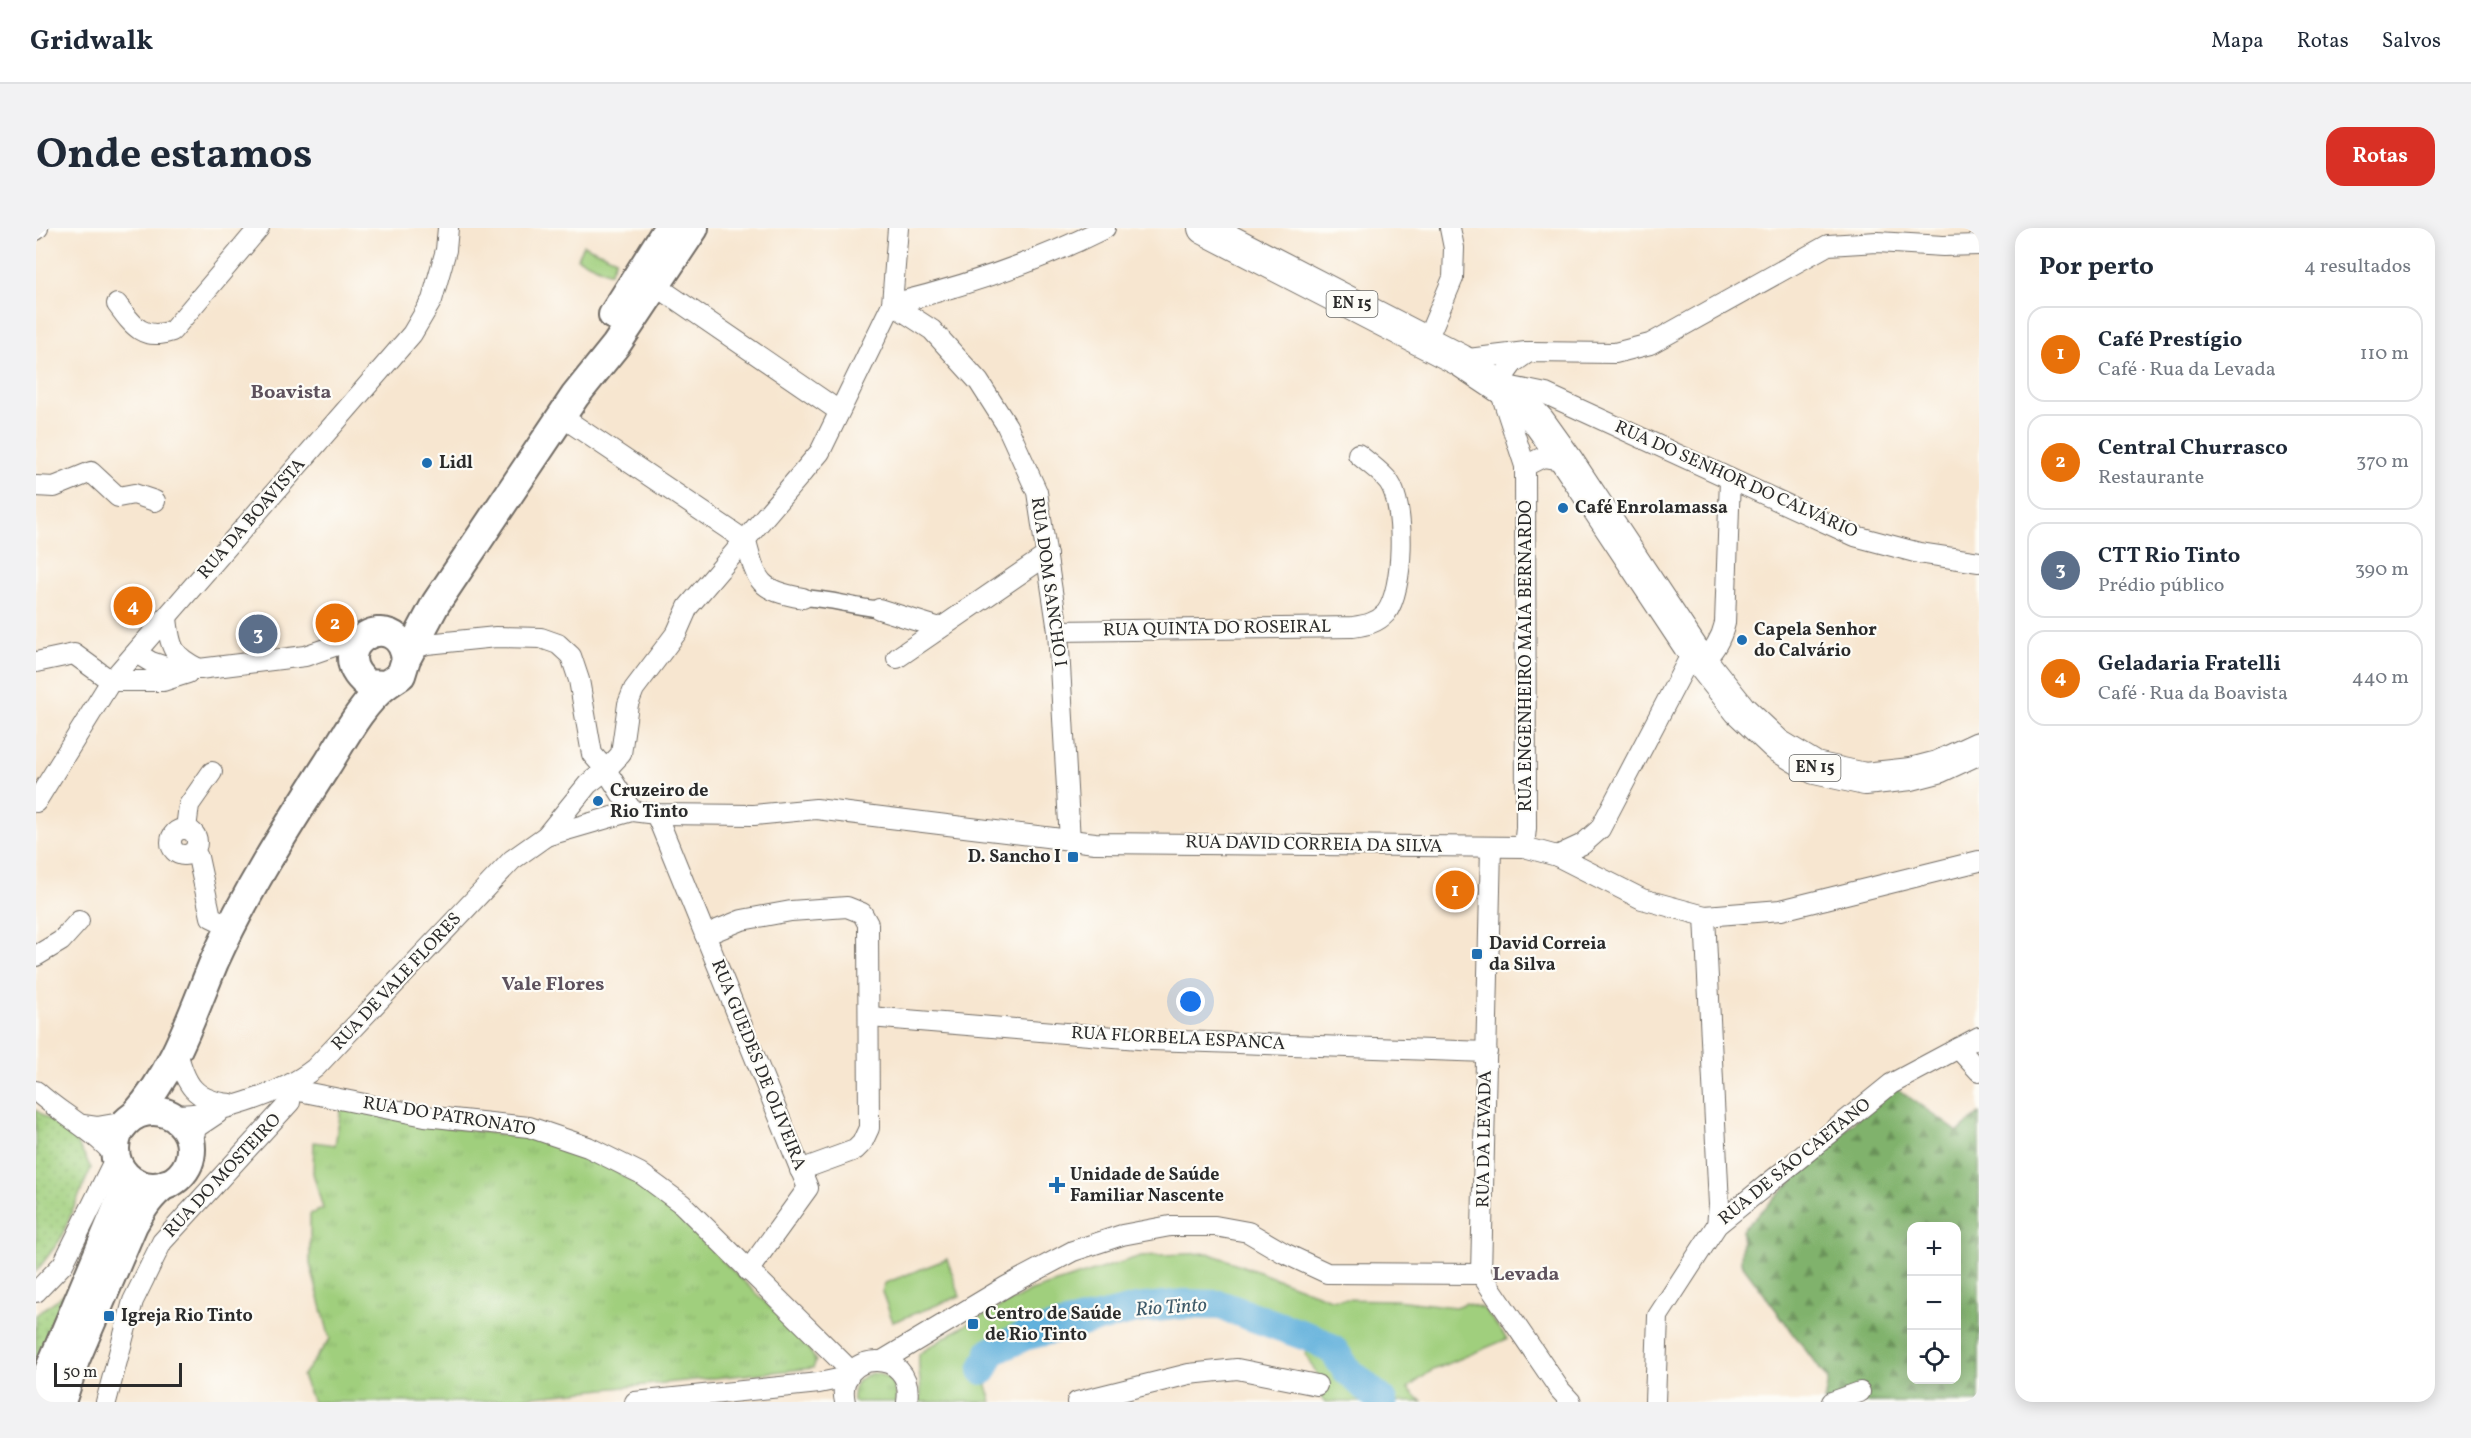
<!DOCTYPE html>
<html lang="pt">
<meta charset="utf-8">
<style>
:root{--surface:#fff;--page:#f2f2f3;--text:#1f2937;--muted:#747a83;--line:#e0e1e3;--accent:#d93025}
body{margin:0;font-family:Vollkorn,serif;background:var(--page);color:var(--text)}
.controls{position:absolute;right:18px;bottom:18px;display:grid;overflow:hidden;border-radius:12px;box-shadow:0 3px 15px #0003}
.controls button{width:54px;height:54px;display:grid;place-items:center;padding:0;border:0;border-bottom:2px solid var(--line);background:var(--surface);color:var(--text);font:30px sans-serif}
.scale{position:absolute;left:18px;bottom:15px;width:128px;box-sizing:border-box;padding-left:6px;border:3px solid #2b2b2b;border-top:0;font-size:16px;line-height:21px;white-space:nowrap;color:#2b2b2b;-webkit-text-stroke:4px #fdfcf7;paint-order:stroke}
.you{position:absolute;left:1155px;top:774px;width:21px;height:21px;margin:-15px;border:4px solid #fff;border-radius:50%;background:#1a73e8;box-shadow:0 0 0 9px #1a73e833}
.badge{display:grid;place-items:center;width:39px;height:39px;border-radius:50%;background:var(--accent);color:#fff;font-size:20px;font-weight:700}
.pin{position:absolute;translate:-50% -50%;border:3px solid #fff;box-shadow:0 2px 6px #0006}
.list{margin:0;padding:0;list-style:none}
h2{display:flex;justify-content:space-between;align-items:center;height:78px;margin:0;padding:0 24px;font-size:26px}
h2 small{font-size:20px;font-weight:400;color:var(--muted)}
.list li{display:grid;grid-template-columns:39px 1fr auto;gap:18px;align-items:center;box-sizing:border-box;height:96px;margin:0 12px 12px;padding:0 12px;border:2px solid var(--line);border-radius:18px}
.list b{display:block;font-size:22px;white-space:nowrap}
.list p{margin:0;font-size:20px;white-space:nowrap;color:var(--muted)}
.list em{font-size:20px;font-style:normal;color:var(--muted)}
.icon{flex:none;width:33px;height:33px;fill:none;stroke:currentColor;stroke-width:2;stroke-linecap:round;stroke-linejoin:round}
.map{position:relative;flex:none;width:1943px;height:1174px;overflow:hidden;border-radius:18px}
header{display:flex;align-items:center;gap:36px;box-sizing:border-box;height:84px;padding:0 30px;background:var(--surface);border-bottom:2px solid var(--line)}
header strong{font-size:28px}
nav{display:flex;gap:33px;margin-inline-start:auto;font-size:21px}
.intro{display:flex;align-items:center;justify-content:space-between;box-sizing:border-box;height:144px;padding:0 36px}
h1{margin:0;font-size:42px}
.button{padding:15px 27px;border-radius:18px;background:var(--accent);color:#fff;font-size:21px;font-weight:700}
main{display:flex;gap:36px;padding:0 36px}
aside{flex:1;background:var(--surface);border-radius:18px;box-shadow:0 3px 15px #0003}
.map>svg:first-child{display:block}
.grass{fill:url(#grass-tufts);stroke:#667d54;stroke-width:1.5}
.forest{fill:url(#forest-firs);stroke:#566e4c;stroke-width:1.5;fill-rule:evenodd}
.park{fill:#a0cf7d;stroke:#667d54;stroke-width:1.5}
.garden{fill:url(#garden-dots);stroke:#667d54;stroke-width:1.5}
.lines{fill:none;stroke-linecap:round;stroke-linejoin:round}
.river{stroke:#62b1dc;stroke-width:30}
.pedestrian-casing{stroke:#726c65;stroke-width:18}
.minor-casing{stroke:#726c65;stroke-width:22}
.secondary-casing{stroke:#726c65;stroke-width:32}
.primary-casing{stroke:#726c65;stroke-width:34}
.pedestrian{stroke:#fff;stroke-width:15}
.minor{stroke:#fff;stroke-width:20}
.secondary{stroke:#fff;stroke-width:28}
.primary{stroke:#fff;stroke-width:32}
.poi-dot{fill:#1f6fb2;stroke:#fdfcf7;stroke-width:2}
.labels{text-anchor:middle;dominant-baseline:central;stroke-width:4.5;stroke-linejoin:round;paint-order:stroke}
.shield{fill:#fdfcf7;stroke:#6a6a68;stroke-width:1.5}
.shield-label{font-size:16px;font-weight:bold;fill:#2b2b2b}
.poi-label{font-size:18px;font-weight:bold;fill:#2b2b2b;stroke:#fdfcf7;text-anchor:start}
.street-label{font-size:18px;fill:#2b2b2b;stroke:#fdfcf7}
.neighbourhood-label{font-size:20px;font-weight:bold;fill:#5e525d;stroke:#fdfcf7}
.water-label{font-size:20px;font-style:italic;fill:#3e5a69;stroke:#fdfcf7}
</style>
<header>
<strong>Gridwalk</strong>
<nav><a>Mapa</a><a>Rotas</a><a>Salvos</a></nav>
</header>
<div class="intro"><h1>Onde estamos</h1><a class="button">Rotas</a></div>
<main>
<div class="map">
<svg width="1943" height="1174" viewBox="0 0 1943 1174">
<defs>
<pattern id="grass-tufts" width="24" height="20" patternUnits="userSpaceOnUse" patternTransform="scale(1.5)"><rect width="24" height="20" fill="#a0cf7d"/><path d="M3 7l-1-3M5 7V3M7 7l1-3M15 17l-1-3M17 17v-4M19 17l1-3" fill="none" stroke="#8ab26c"/></pattern>
<pattern id="forest-firs" width="22" height="20" patternUnits="userSpaceOnUse" patternTransform="scale(1.5)"><rect width="22" height="20" fill="#80b26c"/><path d="M5 1l3.5 6h-7zM16 11l3.5 6h-7z" fill="#699159"/></pattern>
<pattern id="garden-dots" width="8" height="8" patternUnits="userSpaceOnUse" patternTransform="scale(1.5)"><rect width="8" height="8" fill="#a0cf7d"/><path d="M2 2h.1M6 6h.1" fill="none" stroke="#8ab26c" stroke-width="1.8" stroke-linecap="round"/></pattern>
</defs>
<rect width="100%" height="100%" fill="#fdfcf7"/>
<filter id="ink" filterUnits="userSpaceOnUse"><feTurbulence type="fractalNoise" baseFrequency=".0167" numOctaves="2"/><feDisplacementMap in="SourceGraphic" scale="12" xChannelSelector="R" yChannelSelector="G"/><feConvolveMatrix kernelMatrix="1 2 1 2 8 2 1 2 1" color-interpolation-filters="sRGB"/></filter>
<filter id="wash" filterUnits="userSpaceOnUse"><feTurbulence type="fractalNoise" baseFrequency=".008" numOctaves="4" result="noise"/><feDisplacementMap in="SourceGraphic" scale="24" xChannelSelector="R" yChannelSelector="G"/><feGaussianBlur stdDeviation="1.35" result="paint"/><feColorMatrix in="noise" values="0 0 0 0 0 0 0 0 0 0 0 0 0 0 0 0 0 1.4 0 .05"/><feComposite in="paint" operator="in"/></filter>
<g filter="url(#wash)">
<rect width="100%" height="100%" fill="#f7e6d0"/>
<g class="grass">
<polygon points="306,876 381,895 501,911 554,928 618,966 766,1110 780,1133 777,1140 441,1174 277,1174 266,1148 294,1111 274,1036 274,986 287,981 277,945 278,914 299,917"/>
<path d="M 837,1145 C 854,1147 862,1158 860,1174 L 817,1174 C 816,1158 821,1149 837,1145 Z"/>
</g>
<path class="forest" d="M 1856,857 L 1922,904 L 1943,886 L 1943,1174 L 1788,1174 L 1792,1152 L 1705,1035 L 1706,1002 ZM 1876,998 L 1920,998 L 1920,1152 L 1876,1152 Z"/>
<g class="park">
<polygon points="547,17 580,31 574,45 541,30"/>
<path d="M 1172,1025 L 1295,1071 L 1360,1072 L 1419,1079 L 1430,1075 L 1448,1081 L 1471,1111 L 1395,1143 L 1372,1160 L 1386,1174 L 1288,1174 L 1283,1166 L 1284,1152 L 1269,1126 L 1272,1120 L 1202,1093 L 1151,1088 L 1074,1095 L 999,1117 L 968,1131 L 950,1154 L 956,1174 L 884,1174 C 887,1158 881,1144 883,1126 L 929,1097 L 995,1063 L 1105,1028 Z"/>
<polygon points="911,1031 924,1068 857,1094 846,1064 849,1055"/>
</g>
<g class="garden">
<polygon points="0,882 39,911 55,940 24,1012 0,1044"/>
<polygon points="28,1066 31,1070 0,1140 0,1087"/>
</g>
<g class="lines">
<polyline class="river" points="947,1142 955,1124 988,1108 1100,1081 1148,1076 1184,1077 1281,1112 1298,1123 1310,1141 1347,1174"/>
</g>
</g>
<g filter="url(#ink)">
<g class="lines">
<defs>
<path id="pedestrian" d="M 767,370 C 794,370 817,379 843,381"/>
<g id="minor">
<polyline points="0,2 2,0"/>
<polyline points="616,46 619,57 803,183"/>
<path d="M 81,76 C 97,98 107,113 136,103 L 223,0"/>
<polyline points="856,76 896,102 943,154 971,198 1001,264 1022,403 1034,613"/>
<path d="M 856,76 C 929,58 1002,34 1069,0"/>
<polyline points="1390,114 1417,50 1418,20 1414,0"/>
<polyline points="1424,132 1490,124"/>
<polyline points="1462,156 1477,135 1493,124 1579,125 1614,116 1792,17 1841,14 1907,18 1943,17"/>
<polyline points="1471,158 1510,166 1819,308 1883,325 1943,334"/>
<polyline points="1463,159 1489,238 1490,600 1488,619"/>
<path d="M 538,197 L 710,313 C 721,355 723,362 767,370"/>
<polyline points="1489,238 1507,229 1531,233"/>
<polyline points="0,258 18,259 55,244 82,269 98,266 119,273"/>
<polyline points="843,381 904,400"/>
<path d="M 131,390 C 134,419 136,428 163,441"/>
<path d="M 1022,403 L 1317,399 C 1330,397 1341,395 1350,385 C 1368,362 1370,278 1353,254 C 1346,244 1332,235 1322,226"/>
<polyline points="375,422 391,416 460,409 505,410 522,416 535,428 543,452 556,526 570,542 596,583"/>
<polyline points="100,425 115,434 136,441 163,441 269,428 327,408"/>
<polyline points="861,430 1011,327"/>
<polyline points="0,434 38,426 75,453"/>
<path d="M 1666,435 C 1678,422 1685,412 1689,395 L 1694,251"/>
<polyline points="75,453 127,453 152,445"/>
<polyline points="0,574 75,453 376,106 396,72 410,22 412,0"/>
<polyline points="620,586 772,960 712,1043"/>
<circle cx="148" cy="614" r="13"/>
<polyline points="150,601 153,577 176,544"/>
<polyline points="510,608 596,583 620,586 718,587 780,581 1059,615 1488,619 1521,628 1606,671 1669,688 1745,682 1943,633"/>
<polyline points="1455,619 1445,1046 1524,1162 1535,1174"/>
<polyline points="158,624 162,629 175,689 194,698"/>
<polyline points="1521,628 1547,616 1564,601 1657,423"/>
<polyline points="1669,688 1683,977 1681,997"/>
<polyline points="669,707 706,692 755,683 811,679 826,685 832,696 833,900 826,915 819,922 764,942"/>
<polyline points="0,728 25,713 43,693"/>
<polyline points="834,789 1115,812 1451,824"/>
<polyline points="1922,820 1943,843"/>
<path d="M 141,823 C 149,856 158,873 195,876"/>
<polyline points="248,860 389,888 493,899 552,919 604,945 646,976 815,1143"/>
<path d="M 0,863 C 26,887 57,901 80,929 L 27,1036 L 0,1064"/>
<path d="M 135,887 C 178,888 245,867 279,840 L 476,632 L 510,608 L 552,556 L 570,542 L 585,526 L 592,476 L 598,461 L 641,404 L 652,379 L 784,224 L 856,76 L 862,0"/>
<polyline points="47,897 61,899 90,894"/>
<polyline points="154,916 161,899 182,885"/>
<polyline points="846,1133 971,1058 1037,1023 1086,1007 1134,998 1179,998 1212,1004 1248,1025 1291,1045 1445,1046"/>
<polyline points="70,1174 97,1073 126,1014 254,874 248,860"/>
<polyline points="599,1174 783,1155 812,1149"/>
<path d="M 809,1174 C 797,1122 880,1117 871,1174"/>
<polyline points="1041,1174 1153,1146 1201,1141 1281,1157"/>
<polyline points="1619,1174 1622,1088 1681,997 1855,856 1943,809"/>
<polyline points="1796,1174 1824,1164"/>
</g>
<g id="secondary">
<polyline points="577,87 632,0"/>
<path d="M 370,431 C 362,375 284,417 331,456 L 350,457 L 365,447 L 370,431 L 400,375 L 539,168 L 580,117 L 658,0"/>
<circle cx="117" cy="921" r="38"/>
<path d="M 99,887 C 138,844 156,787 178,734 C 209,665 250,601 291,537 C 308,510 325,477 350,457"/>
<polyline points="0,1174 86,969 89,956 84,941"/>
<path d="M 25,1174 L 39,1132 L 97,997 C 106,981 114,967 130,956"/>
</g>
<polyline id="primary" points="1168,0 1424,132 1481,170 1503,194 1531,233 1657,423 1704,482 1741,517 1779,540 1829,551 1875,546 1902,539 1943,520"/>
</defs>
<use href="#pedestrian" class="pedestrian-casing"/>
<use href="#minor" class="minor-casing"/>
<use href="#secondary" class="secondary-casing"/>
<use href="#primary" class="primary-casing"/>
<use href="#pedestrian" class="pedestrian"/>
<use href="#minor" class="minor"/>
<use href="#secondary" class="secondary"/>
<use href="#primary" class="primary"/>
</g>
</g>
<g class="poi-dot">
<circle cx="391" cy="235" r="6"/>
<circle cx="1527" cy="280" r="6"/>
<circle cx="1706" cy="412" r="6"/>
<circle cx="562" cy="573" r="6"/>
<rect x="1031" y="623" width="12" height="12" rx="3"/>
<rect x="1435" y="720" width="12" height="12" rx="3"/>
<path d="M1018 948h6v6h6v6h-6v6h-6v-6h-6v-6h6z"/>
<rect x="67" y="1082" width="12" height="12" rx="3"/>
<rect x="931" y="1090" width="12" height="12" rx="3"/>
</g>
<g class="labels">
<g class="shield">
<rect x="1290.5" y="63" width="51" height="26" rx="4.5"/>
<rect x="1753.5" y="527" width="51" height="26" rx="4.5"/>
</g>
<g class="shield-label">
<text x="1316" y="76">EN 15</text>
<text x="1779" y="540">EN 15</text>
</g>
<g class="poi-label">
<text x="403" y="235">Lidl</text>
<text x="1539" y="280">Café Enrolamassa</text>
<text x="1718" y="402">Capela Senhor<tspan x="1718" dy="21">do Calvário</tspan></text>
<text x="574" y="563">Cruzeiro de<tspan x="574" dy="21">Rio Tinto</tspan></text>
<text x="1025" y="629" text-anchor="end">D. Sancho I</text>
<text x="1453" y="716">David Correia<tspan x="1453" dy="21">da Silva</tspan></text>
<text x="1034" y="947">Unidade de Saúde<tspan x="1034" dy="21">Familiar Nascente</tspan></text>
<text x="949" y="1086">Centro de Saúde<tspan x="949" dy="21">de Rio Tinto</tspan></text>
<text x="85" y="1088">Igreja Rio Tinto</text>
</g>
<g class="street-label">
<text transform="translate(1700 252) rotate(24)">RUA DO SENHOR DO CALVÁRIO</text>
<text transform="translate(216 291) rotate(-49)">RUA DA BOAVISTA</text>
<text transform="translate(1012 354) rotate(82)">RUA DOM SANCHO I</text>
<text transform="translate(1181 401) rotate(-1)">RUA QUINTA DO ROSEIRAL</text>
<text transform="translate(1490 428) rotate(-90)">RUA ENGENHEIRO MAIA BERNARDO</text>
<text transform="translate(1278 617) rotate(1)">RUA DAVID CORREIA DA SILVA</text>
<text transform="translate(361 754) rotate(-47)">RUA DE VALE FLORES</text>
<text transform="translate(1142 811) rotate(3)">RUA FLORBELA ESPANCA</text>
<text transform="translate(722 837) rotate(68)">RUA GUEDES DE OLIVEIRA</text>
<text transform="translate(413 889) rotate(9)">RUA DO PATRONATO</text>
<text transform="translate(1449 911) rotate(-89)">RUA DA LEVADA</text>
<text transform="translate(1759 934) rotate(-39)">RUA DE SÃO CAETANO</text>
<text transform="translate(187 948) rotate(-47)">RUA DO MOSTEIRO</text>
</g>
<g class="neighbourhood-label">
<text x="255" y="165">Boavista</text>
<text x="517" y="757">Vale Flores</text>
<text x="1490" y="1047">Levada</text>
</g>
<g class="water-label">
<text transform="translate(1135 1080) rotate(-4)">Rio Tinto</text>
</g>
</g>
</svg>
<div class="controls">
<button>+</button>
<button>−</button>
<button><svg class="icon" aria-label="locate" viewBox="0 0 24 24"><circle cx="12" cy="12" r="6"/><path d="M12 2v4M12 18v4M2 12h4M18 12h4"/></svg></button>
</div>
<div class="scale">50 m</div>
<div class="you"></div>
<div class="pin badge" style="left:1419px;top:662px;background:#e8710a">1</div>
<div class="pin badge" style="left:299px;top:395px;background:#e8710a">2</div>
<div class="pin badge" style="left:222px;top:406px;background:#5c6f8a">3</div>
<div class="pin badge" style="left:97px;top:378px;background:#e8710a">4</div>
</div>
<aside>
<h2>Por perto<small>4 resultados</small></h2>
<ul class="list">
<li><span class="badge" style="background:#e8710a">1</span><div><b>Café Prestígio</b><p>Café · Rua da Levada</p></div><em>110 m</em></li>
<li><span class="badge" style="background:#e8710a">2</span><div><b>Central Churrasco</b><p>Restaurante</p></div><em>370 m</em></li>
<li><span class="badge" style="background:#5c6f8a">3</span><div><b>CTT Rio Tinto</b><p>Prédio público</p></div><em>390 m</em></li>
<li><span class="badge" style="background:#e8710a">4</span><div><b>Geladaria Fratelli</b><p>Café · Rua da Boavista</p></div><em>440 m</em></li>
</ul>
</aside>
</main>
